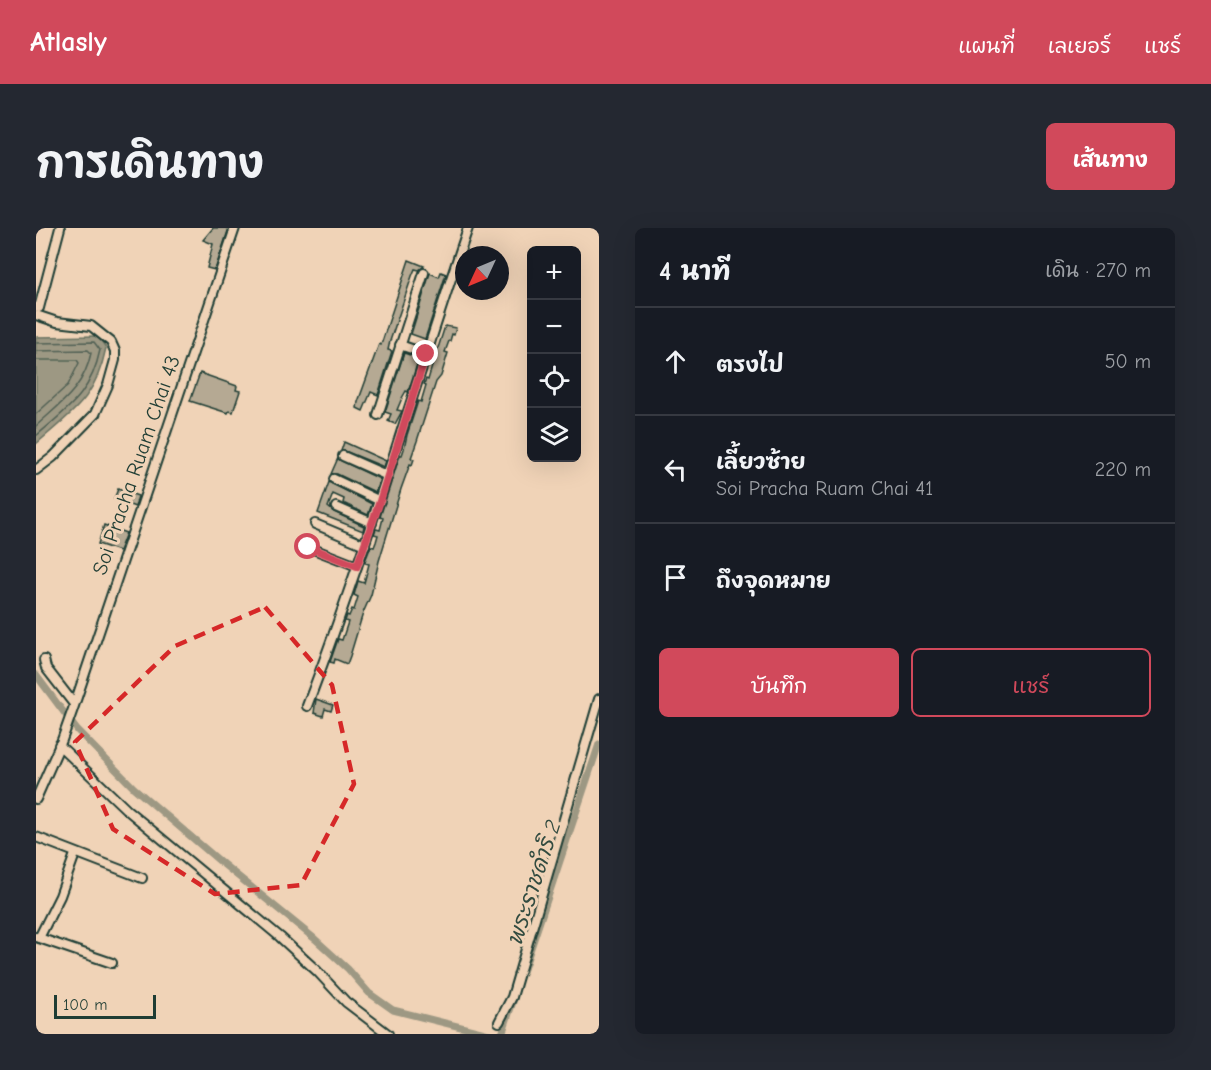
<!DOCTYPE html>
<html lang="th">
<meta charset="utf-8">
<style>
:root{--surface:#171b24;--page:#242831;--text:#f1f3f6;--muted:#9ea1a6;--line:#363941;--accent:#d1495b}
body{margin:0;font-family:"Comic Neue","Playpen Sans Thai",sans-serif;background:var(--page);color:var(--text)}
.controls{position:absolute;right:18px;top:18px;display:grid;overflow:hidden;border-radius:9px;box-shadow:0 6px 24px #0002}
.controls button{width:54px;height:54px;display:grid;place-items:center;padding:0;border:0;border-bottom:2px solid var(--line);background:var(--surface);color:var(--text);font:30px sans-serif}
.compass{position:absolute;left:419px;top:18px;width:54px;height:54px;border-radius:50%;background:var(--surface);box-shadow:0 6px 24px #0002;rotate:226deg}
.scale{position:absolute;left:18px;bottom:15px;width:102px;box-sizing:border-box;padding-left:6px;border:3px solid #1f3d34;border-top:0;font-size:16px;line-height:21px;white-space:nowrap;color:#1f3d34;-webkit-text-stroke:4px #f0d3b7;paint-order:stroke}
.stop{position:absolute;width:18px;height:18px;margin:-14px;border:4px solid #d1495b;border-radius:50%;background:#fff}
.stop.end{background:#d1495b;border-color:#fff;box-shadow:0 2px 6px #0008}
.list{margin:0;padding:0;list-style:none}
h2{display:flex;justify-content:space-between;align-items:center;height:78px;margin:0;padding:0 24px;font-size:26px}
h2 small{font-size:20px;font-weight:400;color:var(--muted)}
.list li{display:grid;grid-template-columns:39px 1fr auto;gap:18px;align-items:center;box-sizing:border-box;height:108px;padding:0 24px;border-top:2px solid var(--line)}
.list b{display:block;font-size:22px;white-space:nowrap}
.list p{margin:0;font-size:20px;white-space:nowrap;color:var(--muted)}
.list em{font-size:20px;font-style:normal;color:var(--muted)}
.actions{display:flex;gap:12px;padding:18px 24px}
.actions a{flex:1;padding:14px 0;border:2px solid var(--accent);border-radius:9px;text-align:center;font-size:21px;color:var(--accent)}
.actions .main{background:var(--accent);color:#fff}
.icon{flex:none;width:33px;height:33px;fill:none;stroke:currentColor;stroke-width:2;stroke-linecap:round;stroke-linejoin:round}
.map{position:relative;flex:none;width:563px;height:806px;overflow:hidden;border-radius:9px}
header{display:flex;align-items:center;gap:36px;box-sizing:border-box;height:84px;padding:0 30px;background:var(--accent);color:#fff}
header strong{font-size:28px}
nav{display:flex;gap:33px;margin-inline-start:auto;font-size:21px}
.intro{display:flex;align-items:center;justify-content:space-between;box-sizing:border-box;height:144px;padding:0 36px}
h1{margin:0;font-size:42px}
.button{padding:15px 27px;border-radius:9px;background:var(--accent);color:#fff;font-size:21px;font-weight:700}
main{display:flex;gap:36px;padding:0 36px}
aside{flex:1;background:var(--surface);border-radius:9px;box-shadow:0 6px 24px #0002}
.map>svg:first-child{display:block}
.water{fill:#9d9883;stroke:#6b7463;stroke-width:1.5}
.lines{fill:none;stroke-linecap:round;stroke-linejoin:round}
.shore{stroke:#516154;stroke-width:1.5}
.canal{stroke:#9d9883;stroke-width:7}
.building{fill:#b5a993;stroke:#1f3d34;stroke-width:1.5}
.street-casing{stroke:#1f3d34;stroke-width:12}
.street{stroke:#f0d3b7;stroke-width:8}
.route{stroke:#d1495b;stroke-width:8}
.marked{fill:none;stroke:#d62828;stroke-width:4.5;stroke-dasharray:12 8;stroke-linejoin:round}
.labels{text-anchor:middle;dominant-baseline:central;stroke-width:6;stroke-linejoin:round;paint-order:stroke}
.street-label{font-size:21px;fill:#1f3d34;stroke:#f0d3b7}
.water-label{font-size:22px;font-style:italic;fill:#324b40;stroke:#f0d3b7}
</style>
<header>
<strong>Atlasly</strong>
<nav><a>แผนที่</a><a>เลเยอร์</a><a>แชร์</a></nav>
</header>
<div class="intro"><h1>การเดินทาง</h1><a class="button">เส้นทาง</a></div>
<main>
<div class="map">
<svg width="563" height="806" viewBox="0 0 563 806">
<rect width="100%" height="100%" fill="#f0d3b7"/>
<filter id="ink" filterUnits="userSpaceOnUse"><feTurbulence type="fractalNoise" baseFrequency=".0167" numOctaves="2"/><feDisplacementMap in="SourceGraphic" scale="12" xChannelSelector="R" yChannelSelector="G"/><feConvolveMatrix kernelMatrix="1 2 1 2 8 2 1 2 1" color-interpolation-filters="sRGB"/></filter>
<g filter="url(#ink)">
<path class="water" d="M 62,108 L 70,120 C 59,172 37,183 0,216 L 0,109 Z"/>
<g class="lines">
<g class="shore">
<path d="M 0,115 L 58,114 L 64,122 C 55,166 32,180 0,208"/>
<path d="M 0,123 L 52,122 L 55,125 C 48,160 25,175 0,198"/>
<polyline points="0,132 41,132 43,135 32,157 0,186"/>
</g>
<g class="canal">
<polyline points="0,447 41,502 98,560 187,636 279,711 312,741 333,765 357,782 453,806"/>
<polyline points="487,744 563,516"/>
<polyline points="466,806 478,771"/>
</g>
</g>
<g class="building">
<polygon points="177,0 193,0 179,42 171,40 177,16 167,12"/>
<polygon points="373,32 388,38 383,42 379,41 376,48 354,113 352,122 356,123 342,167 335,164 327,183 321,180 322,174 343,116 345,117"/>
<polygon points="405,44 410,46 389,111 375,106 394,45 403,49"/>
<polygon points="409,98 420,100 418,107 416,106 414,113 413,113 409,124 412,125 405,148 400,154 381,213 375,230 378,231 376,237 374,236 365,261 343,333 335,367 327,385 314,428 311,436 299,431 298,435 294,434 302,411 306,412 312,394 309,393 311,387 313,388 316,381 318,382 322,369 318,367 322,353 328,355 333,336 329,335 329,333 335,318 338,319 340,314 342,307 338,306 340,301 344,302 347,290 344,289 364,227 366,227 368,221 371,207 382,173 385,174 390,157 388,156 390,151 392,152 399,128 397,127 398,121 401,122 403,117"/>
<polygon points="368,125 383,130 372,164 370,163 366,170 361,182 366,183 359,196 352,193 355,186 349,184"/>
<polygon points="164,145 201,158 200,162 204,163 197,184 193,183 192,185 154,173"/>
<polygon points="308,214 350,233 348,239 309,223 305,223"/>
<polygon points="302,230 305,233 344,251 339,264 301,246 295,246"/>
<polygon points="293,254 336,276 332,287 307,275 308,271 297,266 292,279 298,284 328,298 327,303 282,285"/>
<polygon points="82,261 102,268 99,279 78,271"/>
<polygon points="68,297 90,305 83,323 62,316"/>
<polygon points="280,471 297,477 295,483 289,481 287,488 278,485"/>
</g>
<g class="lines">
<defs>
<g id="street">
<polyline points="0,79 3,80 24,0"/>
<polyline points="0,87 21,94 55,98 75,114 79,123 79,132 72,157 59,186 17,229 0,242"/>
<polyline points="364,117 390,126"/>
<polyline points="342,187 388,45"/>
<polyline points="307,228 352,248"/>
<polyline points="298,251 344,273"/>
<polyline points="300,279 336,295"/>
<polyline points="279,296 329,317"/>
<polyline points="272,319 321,338"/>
<polyline points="8,432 10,440 38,476"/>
<path d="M 271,478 C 331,321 378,159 432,0"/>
<polyline points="23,517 90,581 244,709 281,743 310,774 352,806"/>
<polyline points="0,571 26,512 37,481 199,0"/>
<polyline points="0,609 106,650"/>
<polyline points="0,709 76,735"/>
<polyline points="3,710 24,668 39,626"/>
<polyline points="463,794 476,769 563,471"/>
</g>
</defs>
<use href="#street" class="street-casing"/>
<use href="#street" class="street"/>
</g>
</g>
<g class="lines" filter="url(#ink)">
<polyline class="route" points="272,319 321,338 344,273 390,126"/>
</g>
<path class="marked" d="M 229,379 L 296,457 L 318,556 L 265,657 L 179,666 L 77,601 L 39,514 L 139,418 Z"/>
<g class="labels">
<g class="street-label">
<text transform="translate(100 237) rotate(-71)">Soi Pracha Ruam Chai 43</text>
</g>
<g class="water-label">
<text transform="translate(498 655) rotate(-72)">พระราชดำริ 2</text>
</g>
</g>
</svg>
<div class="controls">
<button>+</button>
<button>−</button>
<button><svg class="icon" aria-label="locate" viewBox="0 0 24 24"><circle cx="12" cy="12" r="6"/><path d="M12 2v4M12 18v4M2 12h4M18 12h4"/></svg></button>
<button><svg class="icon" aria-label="layers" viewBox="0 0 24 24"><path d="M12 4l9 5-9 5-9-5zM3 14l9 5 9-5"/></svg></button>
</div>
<svg class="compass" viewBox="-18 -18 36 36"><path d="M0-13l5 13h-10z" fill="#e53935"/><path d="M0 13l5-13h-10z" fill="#9ea1a6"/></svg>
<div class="scale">100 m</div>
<div class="stop" style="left:272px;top:319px"></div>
<div class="stop end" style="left:390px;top:126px"></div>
</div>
<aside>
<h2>4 นาที<small>เดิน · 270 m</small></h2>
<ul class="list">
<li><svg class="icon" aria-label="ahead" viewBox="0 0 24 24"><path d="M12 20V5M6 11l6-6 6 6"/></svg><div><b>ตรงไป</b></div><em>50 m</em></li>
<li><svg class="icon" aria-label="left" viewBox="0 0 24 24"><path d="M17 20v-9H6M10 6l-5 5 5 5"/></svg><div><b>เลี้ยวซ้าย</b><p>Soi Pracha Ruam Chai 41</p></div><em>220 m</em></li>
<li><svg class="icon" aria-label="arrive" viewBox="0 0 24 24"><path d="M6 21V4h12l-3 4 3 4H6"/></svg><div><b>ถึงจุดหมาย</b></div></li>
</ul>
<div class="actions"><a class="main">บันทึก</a><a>แชร์</a></div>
</aside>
</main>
